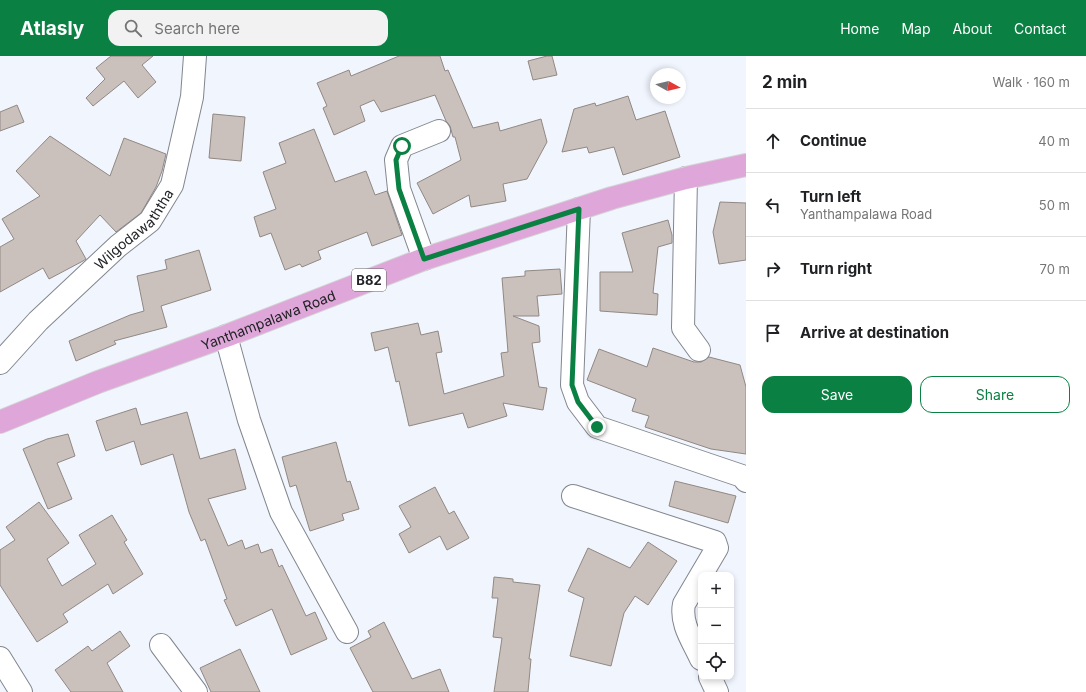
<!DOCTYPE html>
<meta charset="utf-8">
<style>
:root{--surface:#fff;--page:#f2f2f2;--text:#202124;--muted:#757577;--line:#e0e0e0;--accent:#0b8043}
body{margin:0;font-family:Inter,sans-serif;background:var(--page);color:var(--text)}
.controls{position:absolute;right:12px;bottom:12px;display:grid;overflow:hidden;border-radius:8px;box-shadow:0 2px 6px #0003}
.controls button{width:36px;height:36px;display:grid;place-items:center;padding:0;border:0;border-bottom:1px solid var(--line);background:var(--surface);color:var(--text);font:20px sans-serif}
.compass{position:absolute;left:650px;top:12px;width:36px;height:36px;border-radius:50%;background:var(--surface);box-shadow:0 2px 6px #0003;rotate:98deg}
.stop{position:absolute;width:12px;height:12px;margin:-9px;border:3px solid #0b8043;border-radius:50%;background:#fff}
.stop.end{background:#0b8043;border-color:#fff;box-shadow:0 1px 4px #0008}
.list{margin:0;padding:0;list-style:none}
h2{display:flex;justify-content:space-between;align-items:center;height:52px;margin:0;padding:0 16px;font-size:17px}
h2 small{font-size:13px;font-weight:400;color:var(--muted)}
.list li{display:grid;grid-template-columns:26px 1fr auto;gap:12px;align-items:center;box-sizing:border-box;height:64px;padding:0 16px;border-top:1px solid var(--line)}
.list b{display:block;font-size:15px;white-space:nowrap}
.list p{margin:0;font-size:13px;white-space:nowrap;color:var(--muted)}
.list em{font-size:13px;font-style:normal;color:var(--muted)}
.actions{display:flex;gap:8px;padding:12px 16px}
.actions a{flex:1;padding:9px 0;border:1px solid var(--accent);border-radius:12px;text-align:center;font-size:14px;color:var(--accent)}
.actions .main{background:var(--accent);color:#fff}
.icon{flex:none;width:22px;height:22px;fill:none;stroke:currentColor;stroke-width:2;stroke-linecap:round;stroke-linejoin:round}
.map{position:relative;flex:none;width:746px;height:636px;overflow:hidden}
header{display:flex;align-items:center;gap:24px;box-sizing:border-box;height:56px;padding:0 20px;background:var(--accent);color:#fff}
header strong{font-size:19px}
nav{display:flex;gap:22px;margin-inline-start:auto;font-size:14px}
.search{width:280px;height:36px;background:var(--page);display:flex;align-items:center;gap:10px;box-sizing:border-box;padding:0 14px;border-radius:12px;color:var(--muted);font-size:15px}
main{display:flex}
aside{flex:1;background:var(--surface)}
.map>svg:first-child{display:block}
.building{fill:#cac1bc;stroke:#918883}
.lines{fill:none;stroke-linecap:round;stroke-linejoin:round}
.street-casing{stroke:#82868e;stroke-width:24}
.primary-casing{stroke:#d3d3d4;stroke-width:24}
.street{stroke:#fff;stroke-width:22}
.primary{stroke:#dfa6d9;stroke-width:22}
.route{stroke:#0b8043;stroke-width:5}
.labels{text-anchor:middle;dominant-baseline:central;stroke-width:3.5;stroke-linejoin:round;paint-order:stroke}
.shield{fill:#fff;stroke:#646567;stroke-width:1}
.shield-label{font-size:13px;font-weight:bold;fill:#212326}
.street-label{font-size:14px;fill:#212326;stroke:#fff}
</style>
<header>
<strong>Atlasly</strong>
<div class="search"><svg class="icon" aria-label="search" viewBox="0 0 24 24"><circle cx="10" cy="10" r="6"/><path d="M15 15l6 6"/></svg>Search here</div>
<nav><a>Home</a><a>Map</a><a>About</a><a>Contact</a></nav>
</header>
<main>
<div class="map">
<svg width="746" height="636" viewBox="0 0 746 636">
<rect width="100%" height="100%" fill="#f1f5fe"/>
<g class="building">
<polygon points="111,0 153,0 142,9 156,26 138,42 124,25 93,50 86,42 105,23 96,12"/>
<polygon points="399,0 440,0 445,15 448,14 473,72 498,66 500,75 541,63 547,86 527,123 503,128 506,145 471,151 469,139 433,158 417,127 461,104 455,81 453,81 450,70 446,65 435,39 381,56 374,44 360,50 365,65 334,79 323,52 327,50 317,27 349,14 351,20"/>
<polygon points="547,0 552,0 557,19 533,24 528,5"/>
<polygon points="628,40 636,64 665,55 680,101 623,119 614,91 589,97 587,91 562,96 574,53 595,47 596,50"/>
<polygon points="17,49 24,66 0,75 0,56"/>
<polygon points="213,58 245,61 241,105 209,102"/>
<polygon points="314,73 335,126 366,115 375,139 387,135 402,179 372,190 367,176 318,195 321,203 302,211 300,208 285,214 271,177 260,181 254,161 276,153 263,116 286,107 279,87"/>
<polygon points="50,80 110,120 124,82 166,98 162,115 156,131 141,157 116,176 100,159 76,185 86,203 83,205 49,223 43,212 0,236 0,191 14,183 2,163 40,140 16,115"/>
<polygon points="720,146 746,147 746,204 719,208 713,176"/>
<polygon points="668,164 672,179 672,187 658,191 653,237 658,238 657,259 600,255 600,216 633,216 622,177"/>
<polygon points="199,194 211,234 161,250 167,271 114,285 116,288 76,305 69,285 130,259 144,255 137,220 167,213 165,204"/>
<polygon points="560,213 562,238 537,240 539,260 513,260 539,270 540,286 532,287 539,331 547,332 543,354 503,347 507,360 468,372 463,357 409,370 399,325 396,326 388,291 375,295 371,277 418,267 421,279 438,275 442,296 436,297 444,338 504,320 501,297 508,296 502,222 525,220 525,215"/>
<polygon points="653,292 694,306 701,306 709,301 740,309 746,331 746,398 711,393 645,371 649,360 632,355 636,343 587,324 599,293 647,311"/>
<polygon points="136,352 141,369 187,356 200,403 235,393 246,433 208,443 228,490 242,484 245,493 258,488 261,497 272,493 279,511 282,509 306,560 315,556 327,583 291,599 272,553 236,570 224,544 227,543 205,483 201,485 189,456 173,398 141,409 134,385 106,395 96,365"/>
<polygon points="68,378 75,400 57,407 72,443 48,453 23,393 47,383"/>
<polygon points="336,386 347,426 350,425 359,453 342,458 344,464 310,475 296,429 290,431 282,401"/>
<polygon points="675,425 736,440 728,467 669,450"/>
<polygon points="435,431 449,458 454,455 469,482 447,494 440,480 409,497 399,478 411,471 399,450"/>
<polygon points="39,446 69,487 47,503 62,530 96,508 79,479 112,459 127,484 124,486 143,518 113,538 108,528 63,558 68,566 37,586 0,529 0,494 15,484 6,471"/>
<polygon points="648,486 677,505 648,549 635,540 624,557 611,610 570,600 584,542 568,535 588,492 630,512"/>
<polygon points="494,521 513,523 513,526 540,529 529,603 531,603 528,636 494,636 502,582 493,581 498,542 492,542"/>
<polygon points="384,566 412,623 440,613 449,636 373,636 350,592 371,581 368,575"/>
<polygon points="120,575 130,590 107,607 123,636 71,636 55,614 88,590 92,595"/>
<polygon points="240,593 260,636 211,636 200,612"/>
</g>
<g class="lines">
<defs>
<g id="street">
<polyline points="686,122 683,272 699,294"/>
<polyline points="579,153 572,329 578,346 597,371 742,420 746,425"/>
<polyline points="424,203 399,133 396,104 402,90 439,75"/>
<polyline points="226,280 249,364 281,456 347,576"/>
<path id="s1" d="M 0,307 L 38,265 L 118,190 L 150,165 L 172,129 L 192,41 L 195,0"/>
<path d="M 573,440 L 715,486 L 717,492 L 684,548 C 680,568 693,585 701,603"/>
<polyline points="161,589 196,636"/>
<polyline points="0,602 21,636"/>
<polyline points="710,621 717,636"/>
</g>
<g id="primary">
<path id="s2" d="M 0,366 L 98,326 L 226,280 L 424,203 L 612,142 L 686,122 L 746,109"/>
</g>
</defs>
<use href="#street" class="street-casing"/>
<use href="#primary" class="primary-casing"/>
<use href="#street" class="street"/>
<use href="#primary" class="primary"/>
</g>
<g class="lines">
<polyline class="route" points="402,90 396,104 399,133 424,203 579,153 572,329 578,346 597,371"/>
</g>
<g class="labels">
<rect class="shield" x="352" y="213" width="34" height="22" rx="3"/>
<g class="shield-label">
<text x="369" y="224">B82</text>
</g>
<g class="street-label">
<text stroke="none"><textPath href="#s1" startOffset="190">Wilgodawaththa</textPath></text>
<text stroke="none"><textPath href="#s2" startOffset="287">Yanthampalawa Road</textPath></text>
</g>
</g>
</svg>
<div class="controls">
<button>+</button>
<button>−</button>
<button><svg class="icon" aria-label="locate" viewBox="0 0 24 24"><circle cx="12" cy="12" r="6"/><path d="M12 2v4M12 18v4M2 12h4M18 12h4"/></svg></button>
</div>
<svg class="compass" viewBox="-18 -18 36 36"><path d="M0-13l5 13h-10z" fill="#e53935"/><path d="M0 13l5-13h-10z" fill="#757577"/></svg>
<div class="stop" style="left:402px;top:90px"></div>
<div class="stop end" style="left:597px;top:371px"></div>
</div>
<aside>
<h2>2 min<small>Walk · 160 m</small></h2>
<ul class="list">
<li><svg class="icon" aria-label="ahead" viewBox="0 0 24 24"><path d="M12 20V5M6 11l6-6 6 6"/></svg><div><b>Continue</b></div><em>40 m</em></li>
<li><svg class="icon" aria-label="left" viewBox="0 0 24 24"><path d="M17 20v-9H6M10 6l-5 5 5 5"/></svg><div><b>Turn left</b><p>Yanthampalawa Road</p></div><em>50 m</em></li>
<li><svg class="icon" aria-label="right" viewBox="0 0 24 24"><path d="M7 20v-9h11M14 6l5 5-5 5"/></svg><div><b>Turn right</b></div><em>70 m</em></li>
<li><svg class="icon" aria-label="arrive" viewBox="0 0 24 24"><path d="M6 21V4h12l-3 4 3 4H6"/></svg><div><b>Arrive at destination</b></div></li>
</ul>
<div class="actions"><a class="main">Save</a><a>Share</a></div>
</aside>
</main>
